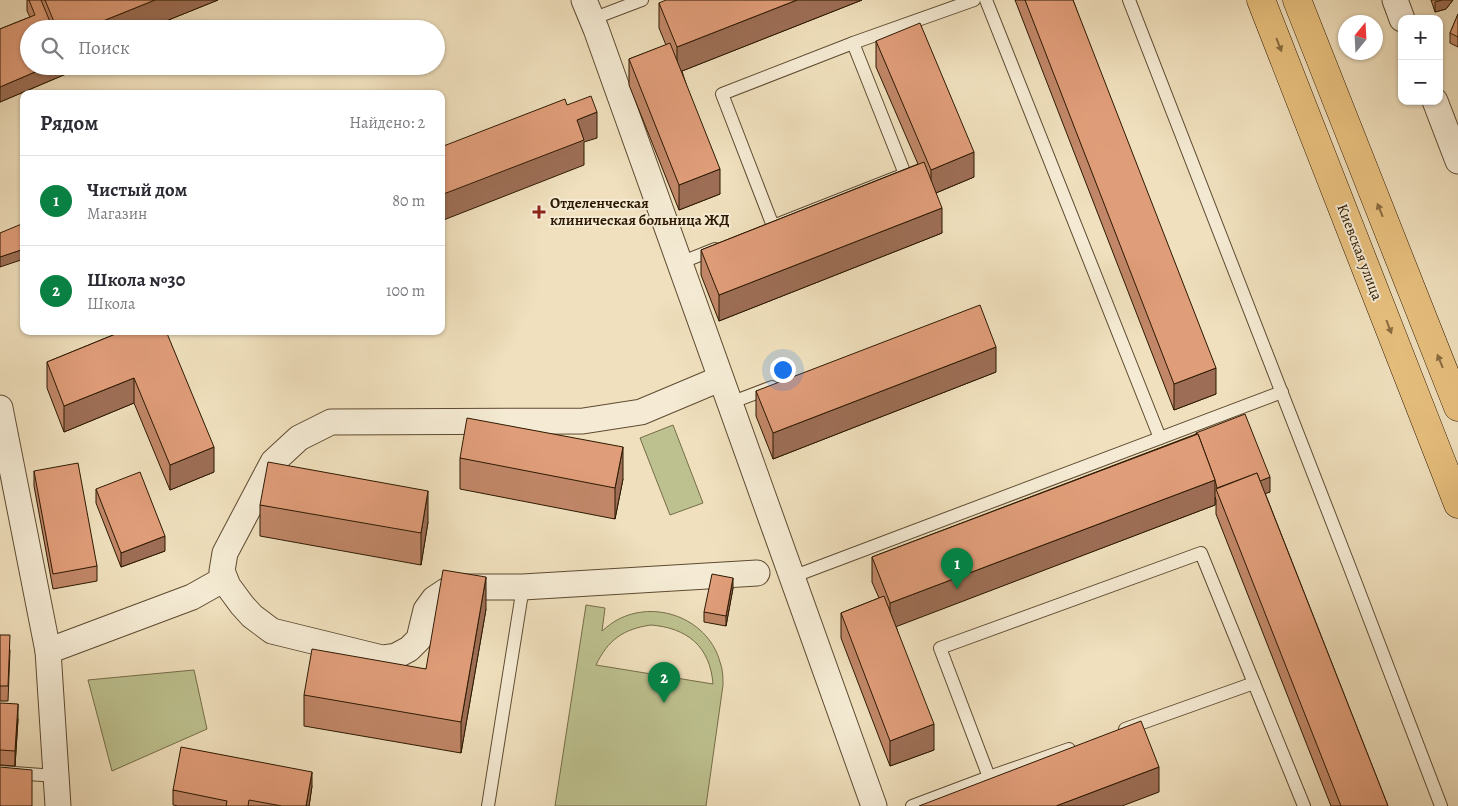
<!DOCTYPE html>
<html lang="ru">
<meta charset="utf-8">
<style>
:root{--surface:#fff;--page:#f7f7f7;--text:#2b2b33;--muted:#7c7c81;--line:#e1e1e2;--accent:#0b8043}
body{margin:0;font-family:Alegreya,serif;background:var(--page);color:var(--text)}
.controls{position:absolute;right:15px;top:15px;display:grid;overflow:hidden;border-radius:10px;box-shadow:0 1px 4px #0004}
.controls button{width:45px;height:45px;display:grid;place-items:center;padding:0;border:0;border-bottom:1px solid var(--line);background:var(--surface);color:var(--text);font:25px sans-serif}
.compass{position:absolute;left:1338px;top:15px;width:45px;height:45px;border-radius:50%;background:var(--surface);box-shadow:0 1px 4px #0004;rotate:18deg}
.you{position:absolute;left:782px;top:369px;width:18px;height:18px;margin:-12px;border:4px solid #fff;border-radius:50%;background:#1a73e8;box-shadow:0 0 0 8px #1a73e833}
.badge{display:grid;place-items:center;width:32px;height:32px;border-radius:50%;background:var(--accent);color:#fff;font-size:16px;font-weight:700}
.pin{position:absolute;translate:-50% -41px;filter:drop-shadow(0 1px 2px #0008)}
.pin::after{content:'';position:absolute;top:26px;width:18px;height:15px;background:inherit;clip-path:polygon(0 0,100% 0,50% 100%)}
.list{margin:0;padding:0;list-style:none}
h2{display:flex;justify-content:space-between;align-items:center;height:65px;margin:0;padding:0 20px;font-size:21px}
h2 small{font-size:16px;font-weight:400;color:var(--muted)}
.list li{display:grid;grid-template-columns:32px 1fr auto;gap:15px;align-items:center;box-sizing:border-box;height:90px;padding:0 20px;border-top:1px solid var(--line)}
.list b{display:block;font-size:19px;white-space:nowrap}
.list p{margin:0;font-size:16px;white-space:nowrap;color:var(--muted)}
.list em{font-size:16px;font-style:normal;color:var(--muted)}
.icon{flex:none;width:28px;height:28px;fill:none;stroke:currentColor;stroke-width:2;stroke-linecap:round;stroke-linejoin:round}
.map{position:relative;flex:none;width:1458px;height:806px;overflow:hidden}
.search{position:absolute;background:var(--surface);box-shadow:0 1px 4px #0004;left:20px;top:20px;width:425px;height:55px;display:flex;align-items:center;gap:12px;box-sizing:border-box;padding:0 18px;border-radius:28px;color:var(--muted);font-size:19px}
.panel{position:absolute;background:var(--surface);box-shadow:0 1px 4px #0004;left:20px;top:90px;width:425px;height:245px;border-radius:10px}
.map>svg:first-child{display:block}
.green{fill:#bdc18f;stroke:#756d48;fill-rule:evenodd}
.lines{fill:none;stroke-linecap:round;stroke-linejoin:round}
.lane-casing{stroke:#5e4b31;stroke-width:14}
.street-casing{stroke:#5e4b31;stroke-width:27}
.primary-casing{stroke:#2d1902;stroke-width:29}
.lane{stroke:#f5ebd4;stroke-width:12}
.street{stroke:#f5ebd4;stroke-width:25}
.primary{stroke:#e8c07e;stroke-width:28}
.wall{fill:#c18768;stroke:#2d1902}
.shaded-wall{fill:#9d6e55;stroke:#2d1902}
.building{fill:#e09d79;stroke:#2d1902}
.oneway{fill:#8a6c40}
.poi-dot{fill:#8f2418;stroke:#f5ebd4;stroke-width:2}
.labels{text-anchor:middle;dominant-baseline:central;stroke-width:4;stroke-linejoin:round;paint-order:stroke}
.poi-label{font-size:15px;font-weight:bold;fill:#2d1902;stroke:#f5ebd4;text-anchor:start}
.street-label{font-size:15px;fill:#2d1902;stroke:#f5ebd4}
</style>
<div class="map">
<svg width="1458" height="806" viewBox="0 0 1458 806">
<rect width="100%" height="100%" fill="#f0e0bd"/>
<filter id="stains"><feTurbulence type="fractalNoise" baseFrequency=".004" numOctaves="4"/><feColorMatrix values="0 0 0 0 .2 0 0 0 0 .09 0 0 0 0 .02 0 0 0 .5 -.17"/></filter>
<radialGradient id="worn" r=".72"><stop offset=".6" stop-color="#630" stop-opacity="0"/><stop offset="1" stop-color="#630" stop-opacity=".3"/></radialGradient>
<g class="green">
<polygon points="673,425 703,503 670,515 640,438"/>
<path d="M 586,605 L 605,608 L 602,631 C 608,626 614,621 621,618 C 660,600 709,621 720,662 C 723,670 723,678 723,685 L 706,806 L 555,806 ZM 651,625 C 687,628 710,646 713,684 L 596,665 C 608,640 623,629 651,625 Z"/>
<polygon points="194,670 207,729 112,771 88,680"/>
</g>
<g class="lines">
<defs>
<g id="lane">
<polyline points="986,0 1160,438"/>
<polyline points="1129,0 1350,568 1441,806"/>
<polyline points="592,19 642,0"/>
<polygon points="853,43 905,174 773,226 722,94"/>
<polyline points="853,43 974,0"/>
<polyline points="680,263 715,249"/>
<polyline points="730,403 772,387"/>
<polyline points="792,577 1282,392"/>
<polyline points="1125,729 1254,683"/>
<polyline points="0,772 56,776"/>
<polyline points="989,777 1069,749"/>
<polyline points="488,806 523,587"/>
<polyline points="912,806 989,777 940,648 1201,553 1304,806"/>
</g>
<g id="street">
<polyline points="584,0 596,29 874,806"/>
<polyline points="1395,0 1402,19"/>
<polyline points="1435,101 1458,161"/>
<polyline points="721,379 710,383 641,412 583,421 331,422 299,438 273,462 225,553 222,571 228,586 242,605 252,616 272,631 382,658 396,656 409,649 419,639 426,610 434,599 446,591 459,587 523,587 757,573"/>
<polyline points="0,408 48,651 58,806"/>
<polyline points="48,651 192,597 224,579"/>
</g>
<g id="primary">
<polyline points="1261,0 1458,504"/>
<polyline points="1297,0 1458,407"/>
</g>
</defs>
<use href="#lane" class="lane-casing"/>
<use href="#street" class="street-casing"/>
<use href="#primary" class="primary-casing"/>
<use href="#lane" class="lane"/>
<use href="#street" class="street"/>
<use href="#primary" class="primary"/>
</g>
<g class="wall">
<polygon points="27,0 218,0 146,29 29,29 66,66 66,74 0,102 0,29 30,17 27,11"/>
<polygon points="862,0 682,71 720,194 679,210 629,85 629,59 666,45 659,28 659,3"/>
<polygon points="1015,0 1073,0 1216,394 1174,410"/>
<polygon points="1431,0 1453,0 1446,9 1435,12"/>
<polygon points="1458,14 1458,47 1450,43 1450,33"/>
<polygon points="876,41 974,177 936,193 942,233 719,321 701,275 701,250 918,164 876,67"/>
<polygon points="123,331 214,472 170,490 134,403 64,432 47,388 47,362"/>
<polygon points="996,372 773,459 756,416 756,391"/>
<polygon points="1196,433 1270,492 1265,493 1388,806 1331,806 1216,514 1216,500 1215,497 1215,505 896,626 934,750 890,766 841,638 841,613 879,598 872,582 872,557 1196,434"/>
<polygon points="460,458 623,479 615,519 460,489"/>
<polygon points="34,471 97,566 97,581 53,589 34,486"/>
<polygon points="96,489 165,551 121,567 96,503"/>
<polygon points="260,505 428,522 421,565 260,536"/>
<polygon points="733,588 726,626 704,622 704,612"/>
<polygon points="486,609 461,753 304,726 304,695 426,669"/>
<polygon points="0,635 10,650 8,701 0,701"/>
<polygon points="0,703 18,719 15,766 0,765"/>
<polygon points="312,786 309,806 178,806 173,805 173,790"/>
</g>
<g class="shaded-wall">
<polygon points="155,0 218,0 146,29 83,29"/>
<polygon points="797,0 862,0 677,73 677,47"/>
<polygon points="1442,0 1453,0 1446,9 1435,12 1435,2"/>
<polygon points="49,66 66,66 66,74 0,102 0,87"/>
<polygon points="597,112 597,138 584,142 584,165 441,221 441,195 577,120"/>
<polygon points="974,152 974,177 931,195 931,170"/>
<polygon points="720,169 720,194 679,210 679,185"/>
<polygon points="942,208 942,233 719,321 719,295"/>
<polygon points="24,249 24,259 0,267 0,257"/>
<polygon points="996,347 996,372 773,459 773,433"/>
<polygon points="1216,368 1216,394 1174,410 1174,384"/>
<polygon points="134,378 134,403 64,432 64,406"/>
<polygon points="214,447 214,472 170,490 170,465"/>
<polygon points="623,447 623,479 615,519 615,488"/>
<polygon points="1270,477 1270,492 1224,509 1220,496"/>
<polygon points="1215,480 1215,505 890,629 890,603"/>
<polygon points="428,491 428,522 421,565 421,533"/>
<polygon points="165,536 165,551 121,567 121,553"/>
<polygon points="486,577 486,609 461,753 461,722"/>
<polygon points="733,578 733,588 726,626 726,616"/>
<polygon points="18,704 18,719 15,766 15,751"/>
<polygon points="934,724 934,750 890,766 890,741"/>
<polygon points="1159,767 1159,792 1122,806 1056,806"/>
<polygon points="312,772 312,786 309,806 306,806"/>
</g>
<g class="building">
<polygon points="29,0 41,0 53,29 29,29 29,66 49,66 0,87 0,29 35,15"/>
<polygon points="45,0 155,0 83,29 57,29"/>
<polygon points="666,0 797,0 677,47 659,3"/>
<polygon points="1025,0 1073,0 1216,368 1174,384"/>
<polygon points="1458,14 1458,37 1450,33"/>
<polygon points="920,23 974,152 931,170 876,41"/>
<polygon points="670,43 720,169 679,185 629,59"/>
<polygon points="591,96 597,112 577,120 584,140 441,195 441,147 565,99 567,105"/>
<polygon points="924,162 942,208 719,295 701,250"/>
<polygon points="24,223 24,249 0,257 0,233"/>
<polygon points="980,305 996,347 773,433 756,391"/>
<polygon points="123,331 166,331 214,447 170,465 134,378 64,406 47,362"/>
<polygon points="1245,414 1270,477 1260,481 1257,473 1217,488 1215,480 1198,434 1197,434 1196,433"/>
<polygon points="467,418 623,447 615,488 460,458"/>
<polygon points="1198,434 1215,480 890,603 872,557"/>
<polygon points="268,462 428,491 421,533 260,505"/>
<polygon points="78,463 97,566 53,574 34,471"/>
<polygon points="140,472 165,536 121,553 96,489"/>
<polygon points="1257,473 1388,806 1341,806 1216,489"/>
<polygon points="443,570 486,577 461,722 304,695 312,649 426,669"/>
<polygon points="712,574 733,578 726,616 704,612"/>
<polygon points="884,596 934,724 890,741 841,613"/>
<polygon points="0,635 10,635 8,686 0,686"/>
<polygon points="0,703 18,704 15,751 0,750"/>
<polygon points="1141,721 1159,767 1056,806 919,806"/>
<polygon points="181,747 312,772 306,806 282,806 249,800 248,806 226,806 227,801 173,790"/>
<polygon points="0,767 32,770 32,806 0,806"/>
</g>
<defs><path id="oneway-solid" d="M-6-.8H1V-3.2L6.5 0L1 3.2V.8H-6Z" transform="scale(1.25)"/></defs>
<g class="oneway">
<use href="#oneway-solid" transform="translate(1279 45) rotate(69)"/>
<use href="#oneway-solid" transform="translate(1380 210) rotate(-112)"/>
<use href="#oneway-solid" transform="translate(1389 327) rotate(69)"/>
<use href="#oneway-solid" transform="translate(1440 361) rotate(-112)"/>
</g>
<path class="poi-dot" d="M536.5 204.5h5v5h5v5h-5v5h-5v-5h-5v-5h5z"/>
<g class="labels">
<g class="poi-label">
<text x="550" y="203">Отделенческая<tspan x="550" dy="17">клиническая больница ЖД</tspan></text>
</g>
<g class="street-label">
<text transform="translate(1360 252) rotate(69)">Киевская улица</text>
</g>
</g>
<rect width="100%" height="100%" filter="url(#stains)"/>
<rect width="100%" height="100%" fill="url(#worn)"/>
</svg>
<div class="controls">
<button>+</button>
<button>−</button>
</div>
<svg class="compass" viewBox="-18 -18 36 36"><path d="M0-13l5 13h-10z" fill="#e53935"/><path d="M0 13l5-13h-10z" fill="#7c7c81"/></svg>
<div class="you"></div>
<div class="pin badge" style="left:957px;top:589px">1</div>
<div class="pin badge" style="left:664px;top:703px">2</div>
<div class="search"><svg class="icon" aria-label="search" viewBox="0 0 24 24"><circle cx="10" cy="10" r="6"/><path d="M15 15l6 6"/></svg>Поиск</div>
<section class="panel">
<h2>Рядом<small>Найдено: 2</small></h2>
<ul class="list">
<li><span class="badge">1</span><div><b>Чистый дом</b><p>Магазин</p></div><em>80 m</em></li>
<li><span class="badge">2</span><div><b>Школа №30</b><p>Школа</p></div><em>100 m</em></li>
</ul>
</section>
</div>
